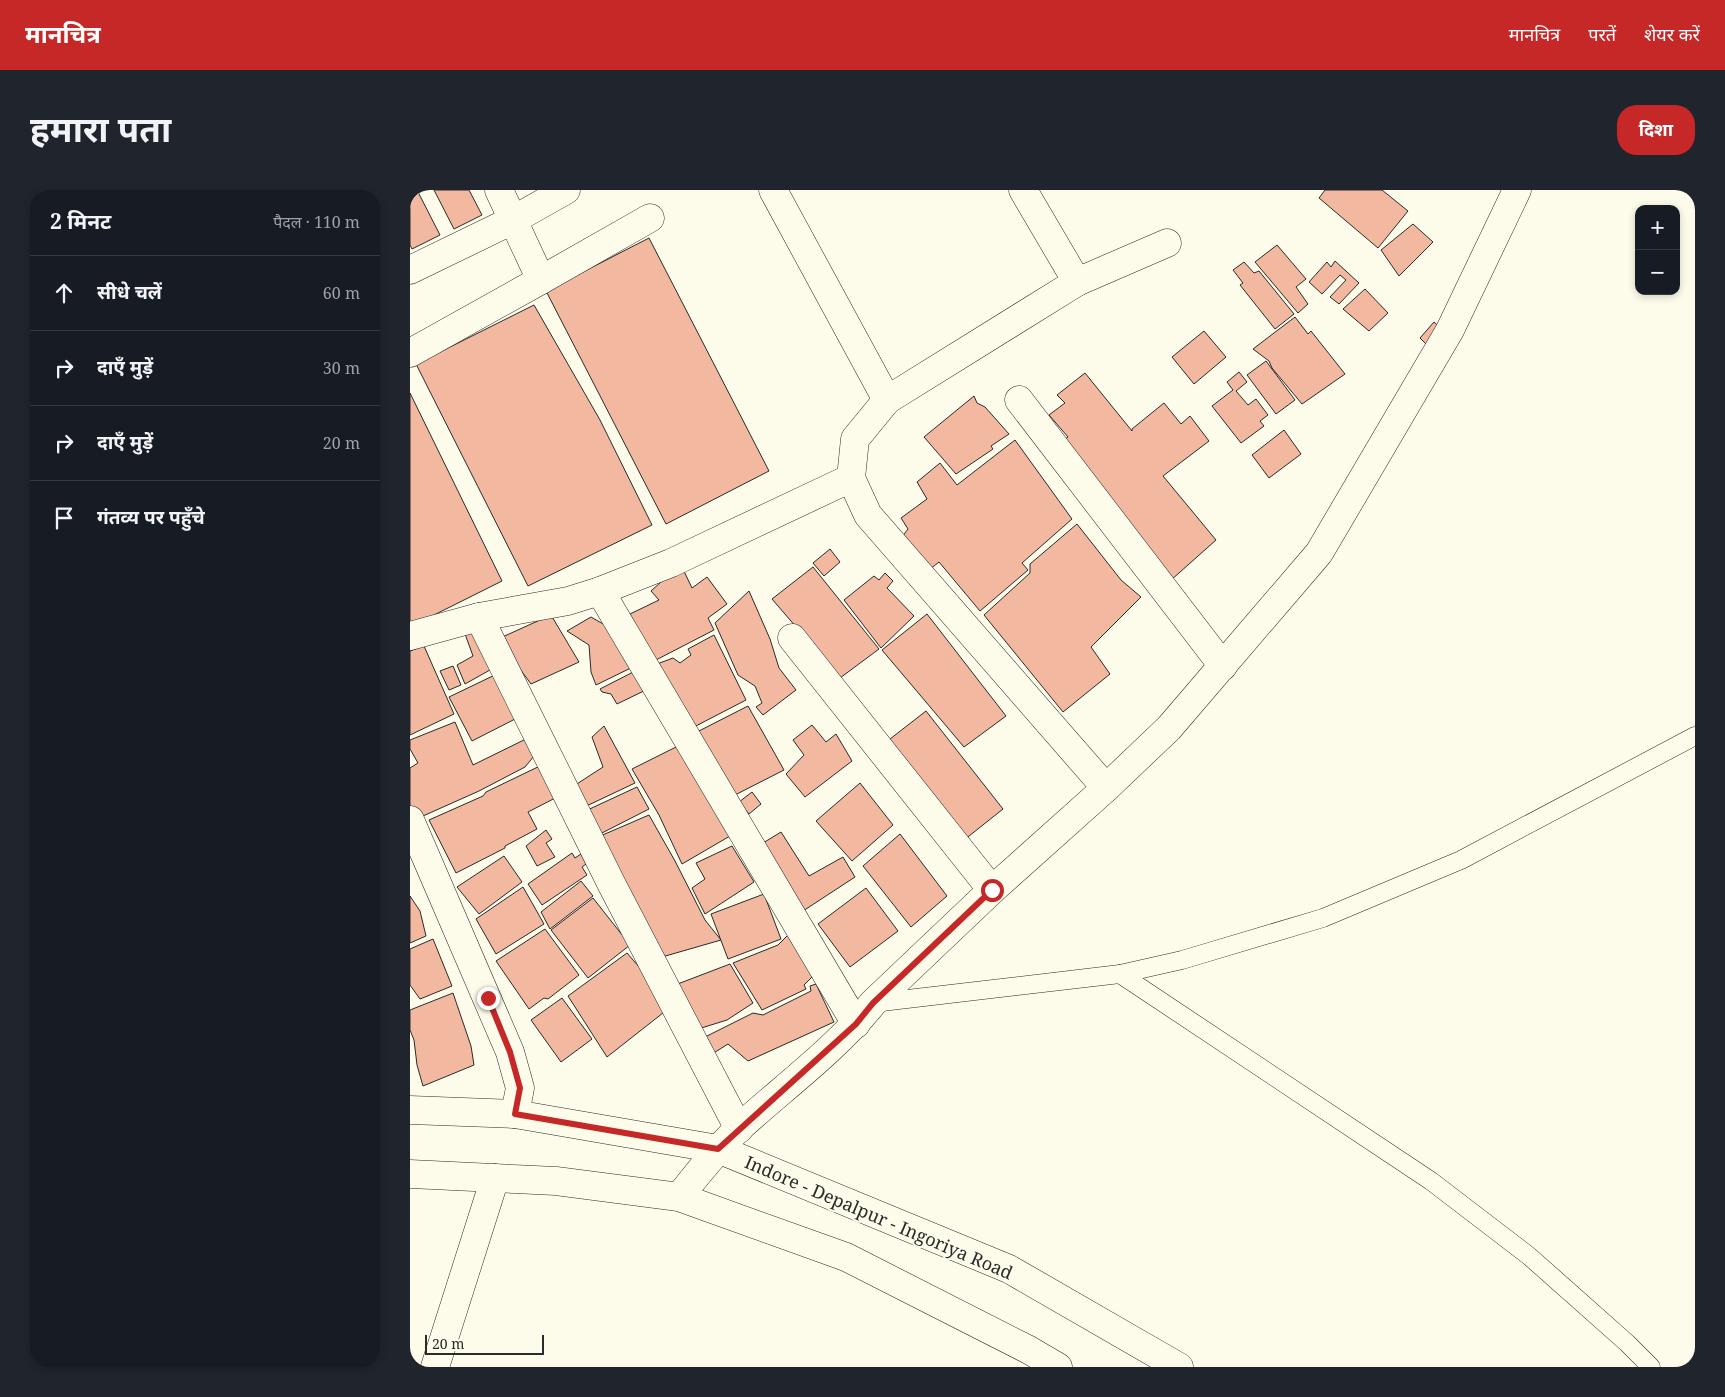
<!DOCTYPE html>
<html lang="hi">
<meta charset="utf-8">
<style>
:root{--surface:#171b24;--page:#20242c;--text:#f1f3f6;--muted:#9ea1a6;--line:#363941;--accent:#c62828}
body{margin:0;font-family:"Noto Serif","Noto Sans Devanagari",serif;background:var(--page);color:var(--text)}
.controls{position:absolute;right:15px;top:15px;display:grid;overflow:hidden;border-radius:10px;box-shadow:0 2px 8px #0003}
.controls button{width:45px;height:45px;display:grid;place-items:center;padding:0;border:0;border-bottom:1px solid var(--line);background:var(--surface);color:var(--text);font:25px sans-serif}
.scale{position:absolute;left:15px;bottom:12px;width:119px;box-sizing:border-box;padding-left:5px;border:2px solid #2b2b2b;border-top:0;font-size:14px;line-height:18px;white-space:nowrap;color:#2b2b2b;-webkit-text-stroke:4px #fdfbea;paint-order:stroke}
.stop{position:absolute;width:15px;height:15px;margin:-11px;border:4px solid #c62828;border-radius:50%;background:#fff}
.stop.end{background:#c62828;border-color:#fff;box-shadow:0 1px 5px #0008}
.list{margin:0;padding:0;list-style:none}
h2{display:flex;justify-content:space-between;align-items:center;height:65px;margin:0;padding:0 20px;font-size:21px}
h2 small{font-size:16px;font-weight:400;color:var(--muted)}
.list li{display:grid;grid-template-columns:32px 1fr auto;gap:15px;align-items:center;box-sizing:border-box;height:75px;padding:0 20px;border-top:1px solid var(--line)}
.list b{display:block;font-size:19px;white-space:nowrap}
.list em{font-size:16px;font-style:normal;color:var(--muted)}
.icon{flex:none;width:28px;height:28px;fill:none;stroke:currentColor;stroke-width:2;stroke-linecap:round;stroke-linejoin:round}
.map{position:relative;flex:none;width:1285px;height:1177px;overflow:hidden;border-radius:20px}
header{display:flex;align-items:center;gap:30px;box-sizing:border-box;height:70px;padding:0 25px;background:var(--accent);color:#fff}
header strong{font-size:24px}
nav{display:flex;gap:28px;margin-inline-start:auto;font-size:18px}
.intro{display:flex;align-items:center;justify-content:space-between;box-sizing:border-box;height:120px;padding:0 30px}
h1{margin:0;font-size:35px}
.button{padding:12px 22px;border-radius:20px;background:var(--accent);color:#fff;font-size:18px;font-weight:700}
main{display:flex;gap:30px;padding:0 30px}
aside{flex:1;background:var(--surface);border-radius:20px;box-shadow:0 2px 8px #0003}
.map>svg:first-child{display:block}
.building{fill:#f2b8a0;stroke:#2b2b2b}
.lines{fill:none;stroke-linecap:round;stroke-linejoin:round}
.lane-casing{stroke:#2b2b2b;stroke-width:19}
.street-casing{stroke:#2b2b2b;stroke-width:29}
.secondary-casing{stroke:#2b2b2b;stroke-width:29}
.primary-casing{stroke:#2b2b2b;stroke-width:29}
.lane{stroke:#fdfbea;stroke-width:18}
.street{stroke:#fdfbea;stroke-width:28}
.secondary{stroke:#fdfbea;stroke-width:28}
.primary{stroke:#fdfbea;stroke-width:28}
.route{stroke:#c62828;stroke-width:6}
.labels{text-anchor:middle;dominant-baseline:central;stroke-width:4;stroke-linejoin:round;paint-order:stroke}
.street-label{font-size:18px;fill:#2b2b2b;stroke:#fdfbea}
</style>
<header>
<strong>मानचित्र</strong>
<nav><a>मानचित्र</a><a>परतें</a><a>शेयर करें</a></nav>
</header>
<div class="intro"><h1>हमारा पता</h1><a class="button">दिशा</a></div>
<main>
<aside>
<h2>2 मिनट<small>पैदल · 110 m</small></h2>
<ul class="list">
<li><svg class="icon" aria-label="ahead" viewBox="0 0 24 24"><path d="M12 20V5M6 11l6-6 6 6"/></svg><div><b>सीधे चलें</b></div><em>60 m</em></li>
<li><svg class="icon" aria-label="right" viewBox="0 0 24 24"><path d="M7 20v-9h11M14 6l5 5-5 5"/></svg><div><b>दाएँ मुड़ें</b></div><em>30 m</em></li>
<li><svg class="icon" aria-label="right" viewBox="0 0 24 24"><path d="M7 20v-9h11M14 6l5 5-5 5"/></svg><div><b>दाएँ मुड़ें</b></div><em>20 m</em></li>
<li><svg class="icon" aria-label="arrive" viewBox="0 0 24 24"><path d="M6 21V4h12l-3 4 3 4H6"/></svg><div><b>गंतव्य पर पहुँचे</b></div></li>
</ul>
</aside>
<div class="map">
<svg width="1285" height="1177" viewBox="0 0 1285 1177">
<rect width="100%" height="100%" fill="#fdfbea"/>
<g class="building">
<polygon points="0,0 7,0 30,45 2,59 0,55"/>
<polygon points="24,0 59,0 72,25 44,39"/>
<polygon points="915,0 972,0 998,21 968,58 909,8"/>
<polygon points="1003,34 1023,52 989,86 971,60"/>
<polygon points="239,48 359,281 256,334 136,101"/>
<polygon points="867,55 896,89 886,97 898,114 888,123 845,72"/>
<polygon points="925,71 949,93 929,114 920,107 936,90 930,85 912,104 899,92 917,72 921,77"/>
<polygon points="834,72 844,83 849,81 884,124 865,139 830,95 833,93 823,80"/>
<polygon points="955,99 978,123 959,141 933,119"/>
<polygon points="124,115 190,230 242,335 118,396 6,174"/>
<polygon points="885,127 898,144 901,141 935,184 892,214 862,178 859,171 843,159"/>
<polygon points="1024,132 1037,144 1022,160 1010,148"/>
<polygon points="794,141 816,167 784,194 762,167"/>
<polygon points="856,171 885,210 866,224 837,185"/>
<polygon points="829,182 837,192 826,201 838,215 846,209 858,225 850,231 854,236 831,253 802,216 823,200 817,192"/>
<polygon points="675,183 722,241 722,239 754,213 771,234 780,226 799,251 753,286 806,350 760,391 649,253 658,247 639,225 655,213 647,205"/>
<polygon points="0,203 92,391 0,437"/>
<polygon points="564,206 567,213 575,217 599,244 581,256 583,259 546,284 514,247"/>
<polygon points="874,240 891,264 859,288 842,265"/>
<polygon points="605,250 662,329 612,373 618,380 570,421 529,372 519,380 492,347 498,339 491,328 517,309 507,292 530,273 547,295"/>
<polygon points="667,334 711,390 731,407 681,457 700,484 653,522 574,425 620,383 620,374"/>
<polygon points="420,359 430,372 414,386 403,373"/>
<polygon points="272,377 282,398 297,387 317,414 298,428 304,440 244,471 220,424 249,410 241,401 251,392 249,387"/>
<polygon points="403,377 469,459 430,488 362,409"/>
<polygon points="475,383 483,391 477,398 504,426 471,458 434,410 464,386 469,390"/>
<polygon points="339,401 360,449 369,478 386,500 353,525 346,517 352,513 345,496 328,485 305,433"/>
<polygon points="517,424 596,526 554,557 472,460"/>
<polygon points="141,425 169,472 121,494 88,449"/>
<polygon points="181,427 195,435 229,474 186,495 181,482 179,455 157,441"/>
<polygon points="69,435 87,476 55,494 47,475 63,466 55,444"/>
<polygon points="304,445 336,510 280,539 247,474 263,468 270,473 281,465 278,459"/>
<polygon points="14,456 44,524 0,545 0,461"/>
<polygon points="43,476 51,495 39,500 30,481"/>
<polygon points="231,478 244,496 207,514 201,504 192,502 190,499"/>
<polygon points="91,482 109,527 62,551 39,507"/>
<polygon points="338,516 374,580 323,606 285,543"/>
<polygon points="516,521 593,619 549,654 471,556"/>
<polygon points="45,532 63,575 122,546 129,560 115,577 69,601 4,630 0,620 0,578 8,573 0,559 0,550"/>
<polygon points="402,535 416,552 426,544 442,571 395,607 376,584 394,565 383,550"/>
<polygon points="194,536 225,593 168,620 156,601 193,577 182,547"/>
<polygon points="274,553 320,646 272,674 249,625 222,579"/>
<polygon points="136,573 151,605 118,622 127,639 95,656 95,658 46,683 19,630 73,606 76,602"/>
<polygon points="450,593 483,635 442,671 406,631"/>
<polygon points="227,597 239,619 184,647 171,623"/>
<polygon points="342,602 351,614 339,624 329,612"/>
<polygon points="239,625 265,671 295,730 311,750 245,769 188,647"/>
<polygon points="136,640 142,649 136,653 145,667 127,676 116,656"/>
<polygon points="371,642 399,686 433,667 445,687 393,721 353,653"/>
<polygon points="490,644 537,706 501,737 453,676"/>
<polygon points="322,656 344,692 295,724 282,698 295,689 286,673"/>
<polygon points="162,663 165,668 171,664 176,674 172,677 177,685 132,715 118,694"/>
<polygon points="94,666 112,692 69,724 47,697"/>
<polygon points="171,691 183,706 140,739 131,722"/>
<polygon points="113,697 134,734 86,764 66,729"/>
<polygon points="456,698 488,741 440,777 408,734"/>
<polygon points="354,704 371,749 318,769 301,724"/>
<polygon points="0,706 10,721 16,746 0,753"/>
<polygon points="183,708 220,755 178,788 141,740"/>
<polygon points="135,739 169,785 138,809 134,808 119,819 86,771"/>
<polygon points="381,742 403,786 394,795 396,799 352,820 323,773 368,755"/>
<polygon points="23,749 42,796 10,809 0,795 0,759"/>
<polygon points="217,763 230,778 234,779 258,819 197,867 158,806"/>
<polygon points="320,774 343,813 317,830 288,839 265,795"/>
<polygon points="406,794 424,832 338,871 318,854 299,866 289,850 343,823 353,825 401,801 400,796"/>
<polygon points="43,803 61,856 64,875 13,896 7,875 4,850 0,840 0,820"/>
<polygon points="152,808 182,849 151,872 121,830"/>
</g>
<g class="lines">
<defs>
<g id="lane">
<polyline points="710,784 1021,991 1119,1066 1217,1153 1241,1177"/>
<polyline points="463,813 710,784 772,770 913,728 1051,670 1285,546"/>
</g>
<g id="street">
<polyline points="89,0 131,90"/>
<polyline points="363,0 477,210"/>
<polyline points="613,0 667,92"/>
<polyline points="0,80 103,30 156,0"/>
<polyline points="0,163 131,90 240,28"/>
<polyline points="609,210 813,476"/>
<polyline points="190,401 446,834"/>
<polyline points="69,427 202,695 329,939"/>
<polyline points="0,446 69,427 158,411 190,401 261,373 441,288"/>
<polyline points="382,448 582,700"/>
<polyline points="696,598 458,325 441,288 445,249 477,210 667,92 757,53"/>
<polyline points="0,630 100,862 110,898 105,924"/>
<polyline points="25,1177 85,988"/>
</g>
<path id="secondary" d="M 269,1007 C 288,983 307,959 329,938 C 373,898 426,859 463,813 L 582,700 L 696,598 L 759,538 L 909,363 L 1040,140 L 1107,0"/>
<g id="primary">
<polyline points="0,920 105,924 308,959 599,1079 769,1177"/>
<polyline points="0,984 146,991 269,1007 436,1067 619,1160 648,1177"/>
</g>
</defs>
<use href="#lane" class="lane-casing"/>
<use href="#street" class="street-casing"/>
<use href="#secondary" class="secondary-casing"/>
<use href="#primary" class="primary-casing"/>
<use href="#lane" class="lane"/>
<use href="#street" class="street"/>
<use href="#secondary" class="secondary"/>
<use href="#primary" class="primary"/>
</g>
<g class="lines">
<polyline class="route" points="78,808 100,862 110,898 105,924 308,959 446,834 463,813 582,700"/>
</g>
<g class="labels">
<g class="street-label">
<text transform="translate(469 1027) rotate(23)">Indore - Depalpur - Ingoriya Road</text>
</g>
</g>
</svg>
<div class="controls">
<button>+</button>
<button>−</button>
</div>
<div class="scale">20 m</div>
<div class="stop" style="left:582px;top:700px"></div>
<div class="stop end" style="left:78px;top:808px"></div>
</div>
</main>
